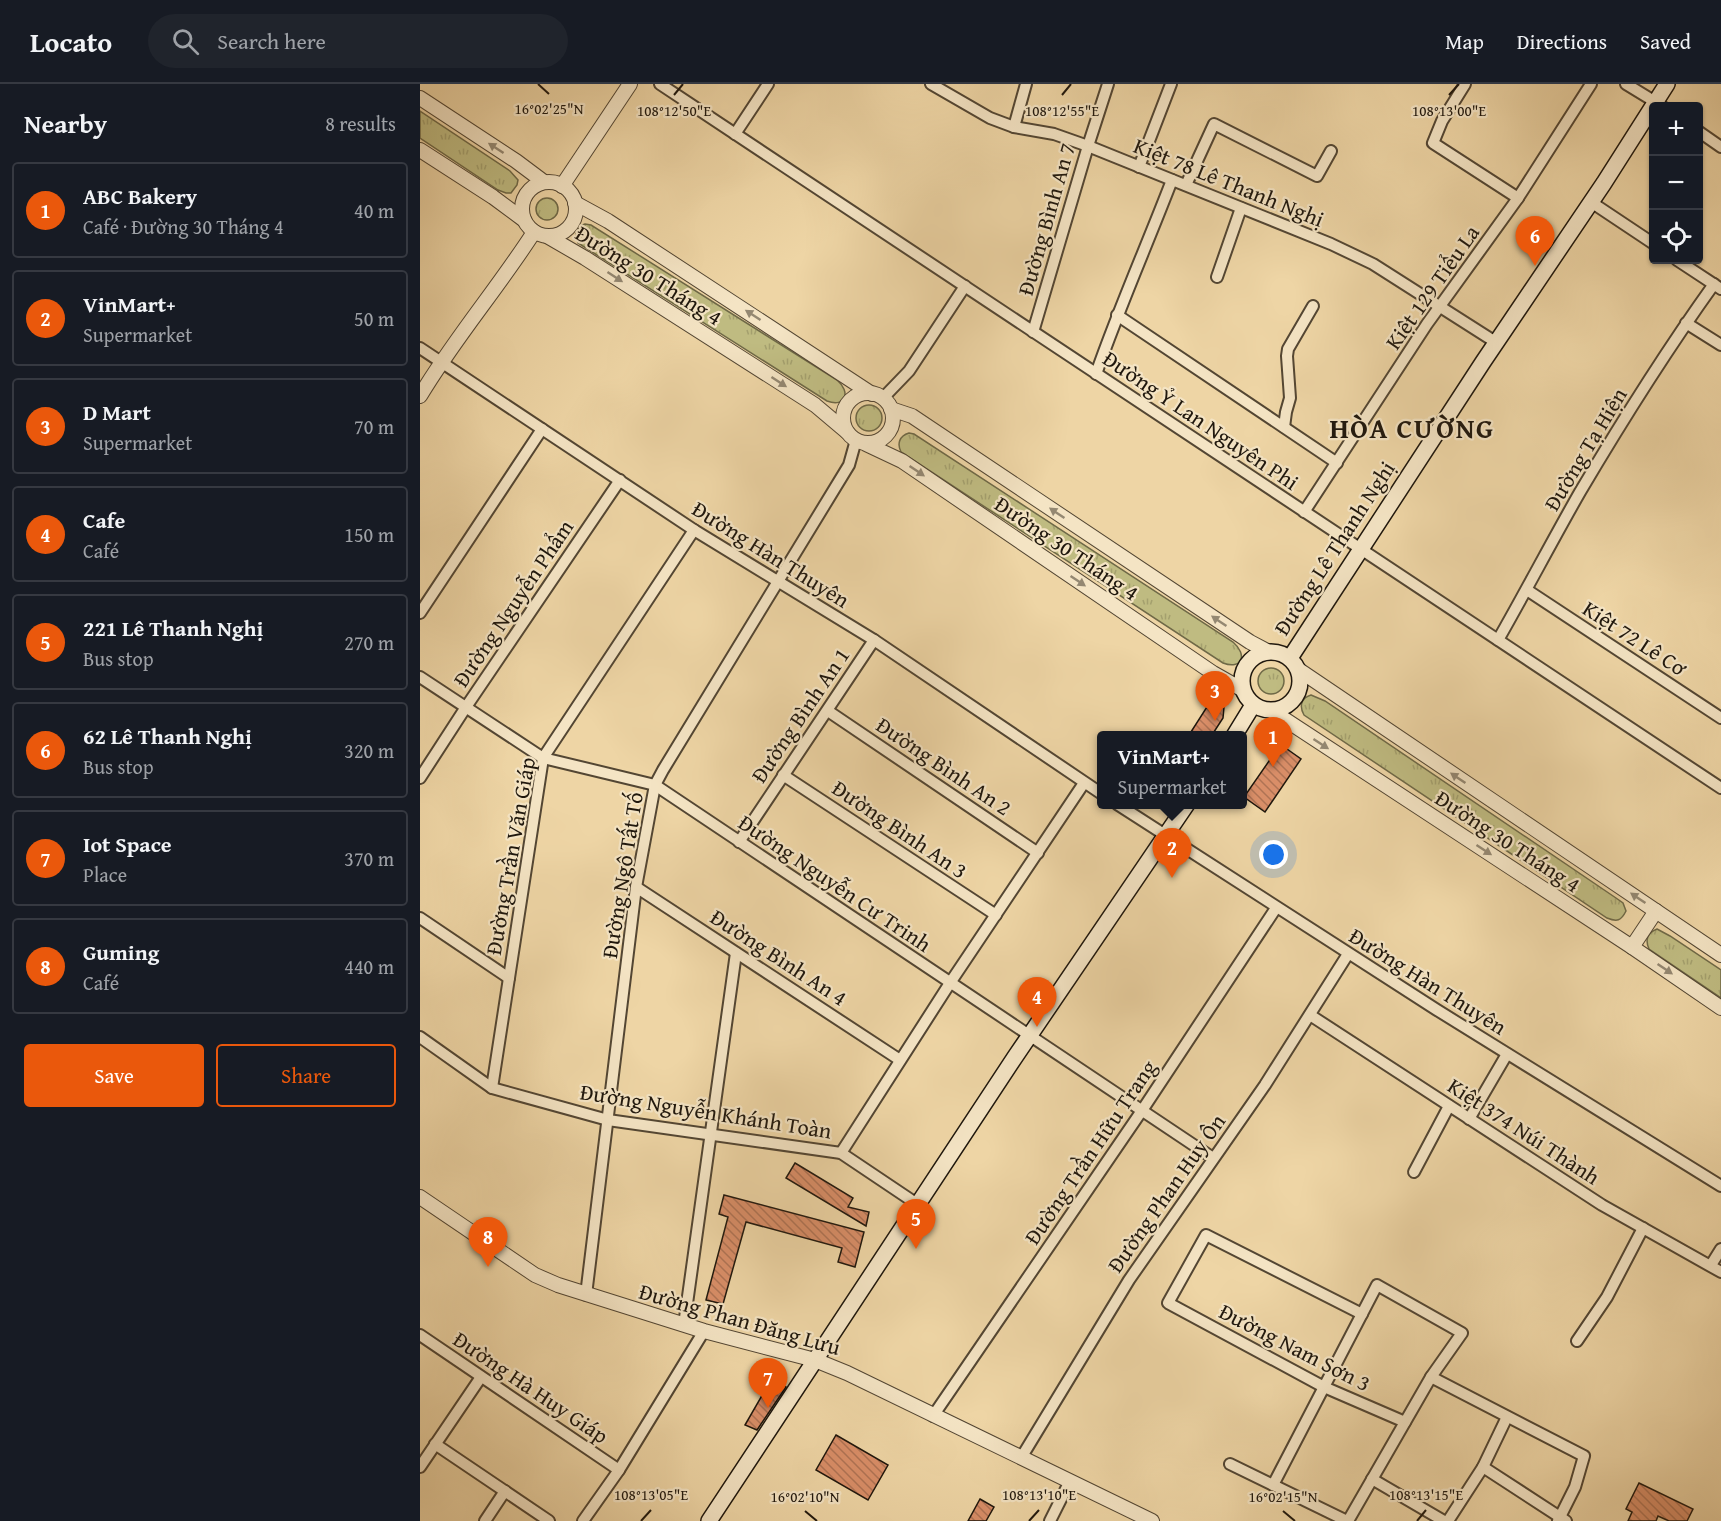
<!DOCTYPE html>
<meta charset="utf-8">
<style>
:root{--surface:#171b24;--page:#20242c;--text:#f1f3f6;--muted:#9ea1a6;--line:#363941;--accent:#ea580c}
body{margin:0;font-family:"Gentium Book Plus",serif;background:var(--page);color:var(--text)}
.controls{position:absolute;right:18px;top:18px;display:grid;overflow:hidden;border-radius:6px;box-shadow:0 2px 4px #0004}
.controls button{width:54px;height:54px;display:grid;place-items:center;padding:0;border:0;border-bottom:2px solid var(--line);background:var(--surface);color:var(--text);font:30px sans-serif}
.you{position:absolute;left:854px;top:771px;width:21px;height:21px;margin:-15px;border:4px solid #fff;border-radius:50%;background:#1a73e8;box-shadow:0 0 0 9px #1a73e833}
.badge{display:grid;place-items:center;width:39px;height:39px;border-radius:50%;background:var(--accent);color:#fff;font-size:20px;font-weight:700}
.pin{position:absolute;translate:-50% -50px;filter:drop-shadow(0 2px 3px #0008)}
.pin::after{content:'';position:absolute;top:32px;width:21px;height:18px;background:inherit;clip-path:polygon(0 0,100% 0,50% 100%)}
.popup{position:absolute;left:677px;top:647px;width:150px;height:78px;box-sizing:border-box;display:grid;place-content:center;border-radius:6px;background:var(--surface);filter:drop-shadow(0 2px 4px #0005);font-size:20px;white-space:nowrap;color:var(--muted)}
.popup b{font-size:22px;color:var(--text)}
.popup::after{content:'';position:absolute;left:50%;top:100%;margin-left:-12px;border:12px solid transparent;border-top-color:var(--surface)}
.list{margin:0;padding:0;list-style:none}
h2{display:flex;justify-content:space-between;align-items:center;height:78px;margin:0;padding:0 24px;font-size:26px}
h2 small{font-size:20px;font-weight:400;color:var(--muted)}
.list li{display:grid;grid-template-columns:39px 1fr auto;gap:18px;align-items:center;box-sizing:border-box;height:96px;margin:0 12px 12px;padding:0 12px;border:2px solid var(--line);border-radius:6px}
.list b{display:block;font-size:22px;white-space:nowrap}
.list p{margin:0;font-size:20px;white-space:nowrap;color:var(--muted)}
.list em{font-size:20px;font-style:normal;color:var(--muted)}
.actions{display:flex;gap:12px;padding:18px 24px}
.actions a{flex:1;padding:14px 0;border:2px solid var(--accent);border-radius:6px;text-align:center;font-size:21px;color:var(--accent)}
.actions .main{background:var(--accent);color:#fff}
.icon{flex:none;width:33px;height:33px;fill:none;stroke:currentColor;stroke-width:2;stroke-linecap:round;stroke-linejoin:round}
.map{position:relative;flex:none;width:1301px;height:1437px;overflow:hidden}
header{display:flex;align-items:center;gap:36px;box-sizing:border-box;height:84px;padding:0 30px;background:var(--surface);border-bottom:2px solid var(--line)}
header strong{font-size:28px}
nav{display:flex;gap:33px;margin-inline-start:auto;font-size:21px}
.search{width:420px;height:54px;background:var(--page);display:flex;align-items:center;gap:15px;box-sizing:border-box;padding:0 21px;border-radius:33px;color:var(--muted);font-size:22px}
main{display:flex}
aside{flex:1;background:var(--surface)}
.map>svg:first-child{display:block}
.grass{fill:url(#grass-tufts);stroke:#6f6947;stroke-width:1.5}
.building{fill:url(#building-back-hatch);stroke:#1f170d;stroke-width:1.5}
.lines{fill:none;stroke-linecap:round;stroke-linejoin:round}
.minor-casing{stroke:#534633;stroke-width:14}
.tertiary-casing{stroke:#534633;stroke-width:16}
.secondary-casing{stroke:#1f170d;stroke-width:18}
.minor{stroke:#f4e4c4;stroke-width:10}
.tertiary{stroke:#f4e4c4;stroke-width:14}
.secondary{stroke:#f4e4c4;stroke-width:15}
.oneway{fill:#948872}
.ticks{fill:none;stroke:#1f170d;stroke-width:2}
.labels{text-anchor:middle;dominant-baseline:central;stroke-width:4.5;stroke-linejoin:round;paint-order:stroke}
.street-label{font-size:22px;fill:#1f170d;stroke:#f4e4c4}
.district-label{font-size:28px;font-weight:bold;letter-spacing:1.5px;fill:#1f170d;stroke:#f4e4c4}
.ticks-label{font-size:15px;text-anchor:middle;fill:#1f170d;stroke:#f4e4c4;stroke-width:4.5;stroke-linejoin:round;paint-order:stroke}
</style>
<header>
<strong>Locato</strong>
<div class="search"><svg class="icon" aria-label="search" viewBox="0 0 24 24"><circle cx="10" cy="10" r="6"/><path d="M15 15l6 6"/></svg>Search here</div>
<nav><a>Map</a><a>Directions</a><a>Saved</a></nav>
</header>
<main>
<aside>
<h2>Nearby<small>8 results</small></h2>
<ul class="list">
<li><span class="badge">1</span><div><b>ABC Bakery</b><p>Café · Đường 30 Tháng 4</p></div><em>40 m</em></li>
<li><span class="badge">2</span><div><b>VinMart+</b><p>Supermarket</p></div><em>50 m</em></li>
<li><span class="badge">3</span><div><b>D Mart</b><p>Supermarket</p></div><em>70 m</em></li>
<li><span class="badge">4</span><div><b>Cafe</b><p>Café</p></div><em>150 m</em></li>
<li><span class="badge">5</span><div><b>221 Lê Thanh Nghị</b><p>Bus stop</p></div><em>270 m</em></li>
<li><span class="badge">6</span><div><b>62 Lê Thanh Nghị</b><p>Bus stop</p></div><em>320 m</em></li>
<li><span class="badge">7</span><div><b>Iot Space</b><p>Place</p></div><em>370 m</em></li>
<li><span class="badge">8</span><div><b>Guming</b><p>Café</p></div><em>440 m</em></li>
</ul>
<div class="actions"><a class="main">Save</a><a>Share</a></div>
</aside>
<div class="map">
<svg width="1301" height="1437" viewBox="0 0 1301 1437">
<defs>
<pattern id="grass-tufts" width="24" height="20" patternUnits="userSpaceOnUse" patternTransform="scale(1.5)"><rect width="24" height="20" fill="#bfbb81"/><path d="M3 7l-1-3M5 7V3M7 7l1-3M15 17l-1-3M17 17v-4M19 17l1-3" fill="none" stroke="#a4a06e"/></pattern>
<pattern id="building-back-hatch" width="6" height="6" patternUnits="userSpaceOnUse" patternTransform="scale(1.5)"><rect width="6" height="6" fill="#d98e68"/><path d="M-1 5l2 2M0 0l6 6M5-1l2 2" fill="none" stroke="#af7354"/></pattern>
</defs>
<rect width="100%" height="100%" fill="#eed5a5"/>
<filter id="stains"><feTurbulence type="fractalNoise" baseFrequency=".00333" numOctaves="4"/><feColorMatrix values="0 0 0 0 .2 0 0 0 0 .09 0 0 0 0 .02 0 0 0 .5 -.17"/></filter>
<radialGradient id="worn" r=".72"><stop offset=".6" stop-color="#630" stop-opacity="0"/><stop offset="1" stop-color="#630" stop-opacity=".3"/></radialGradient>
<g class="grass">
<polygon points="0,27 90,87 98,96 97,101 91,109 86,109 78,106 0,54"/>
<circle cx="127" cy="125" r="11"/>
<path d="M 165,140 L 171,141 L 417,296 C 431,308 426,324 407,317 L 158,159 C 154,151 156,143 165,140 Z"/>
<circle cx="449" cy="334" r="13"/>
<path d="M 489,349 L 494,350 L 813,558 C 828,571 822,586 803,579 L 481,368 C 477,360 479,352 489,349 Z"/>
<circle cx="851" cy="597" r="13"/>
<path d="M 891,611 L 905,617 L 1196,814 L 1203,819 L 1206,827 C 1201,837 1197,838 1187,834 L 884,631 C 879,622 881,614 891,611 Z"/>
<path d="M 1237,845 L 1250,852 L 1301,886 L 1301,914 L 1229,865 C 1225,856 1227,849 1237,845 Z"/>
</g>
<g class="building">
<polygon points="792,615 804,623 803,634 792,651 769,651"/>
<polygon points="867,665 881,675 845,728 824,713 856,667"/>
<polygon points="375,1079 433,1114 428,1123 449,1128 446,1142 366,1094"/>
<polygon points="304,1111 444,1148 435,1183 418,1178 422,1164 326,1138 303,1220 286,1216 308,1133 299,1130"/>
<polygon points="351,1296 366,1303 337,1346 325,1341"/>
<polygon points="416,1351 468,1381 448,1416 396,1386"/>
<polygon points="1219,1399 1273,1425 1267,1437 1249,1437 1238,1432 1236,1437 1208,1437 1212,1428 1206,1425"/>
<polygon points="560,1415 574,1423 566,1437 548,1437"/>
</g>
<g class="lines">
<defs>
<g id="minor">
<polyline points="240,0 1301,704"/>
<polyline points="511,0 570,34 594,43 634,50 668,62 911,160 953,180 1077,259"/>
<polyline points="1045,0 1022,37 1013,59 1098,114"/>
<polyline points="1206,0 1242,22"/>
<polyline points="594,43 606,0"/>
<polyline points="1278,47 1301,63"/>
<polyline points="315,50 348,0"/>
<polyline points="719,83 751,0"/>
<polyline points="766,101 794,40 897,92 911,67"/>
<polyline points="1171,118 1234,160"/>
<polyline points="1257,176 1301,205"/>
<polyline points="797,193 821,124"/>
<polyline points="697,231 917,379"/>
<polyline points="1266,239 1301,261"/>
<polyline points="613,248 668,62 688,0"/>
<polyline points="0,264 274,446 454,556 682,710"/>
<path d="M 676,290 C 699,224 727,161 752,96"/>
<polyline points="463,314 489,287 545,202"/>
<polyline points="864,343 866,328 870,314 867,272 868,265 893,222"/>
<polyline points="884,428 1007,240 1098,114 1171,0"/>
<polyline points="1107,506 1301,634"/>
<polyline points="0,529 122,345"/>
<path d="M 1078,556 C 1106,507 1132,457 1160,408 C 1202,337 1246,267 1294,200"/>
<polyline points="0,593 123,674 235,701 793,1074"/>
<polyline points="408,627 618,769"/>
<polyline points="363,691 576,831"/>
<polyline points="0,694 46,623 200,396"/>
<polyline points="697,720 1017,926 1301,1102"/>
<polyline points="319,758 454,556"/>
<polyline points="216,803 480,976"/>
<polyline points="0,834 89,894"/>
<polyline points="890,931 1182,1121 1301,1188"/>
<polyline points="0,953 72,1004 188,1036 421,1069 497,1120"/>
<polyline points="72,1004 123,674 274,446"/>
<polyline points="1049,1035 1087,970"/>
<polyline points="421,1069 530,899 664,699"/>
<polyline points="994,1088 1029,1022"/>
<polyline points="1291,1181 1301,1165"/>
<polyline points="166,1211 216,803 235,701 243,686 429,381 436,356"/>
<polyline points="942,1230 786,1151 748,1219 904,1303 985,1338"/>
<polyline points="264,1241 316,869"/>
<polyline points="0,1251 199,1386"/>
<polyline points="1157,1257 1187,1213 1223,1144"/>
<polyline points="1011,1293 1164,1372 1155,1403 1138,1437"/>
<polyline points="513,1332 723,1025 856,824"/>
<polyline points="15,1360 129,1437"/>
<polyline points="601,1374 709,1196 845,1001 928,870"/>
<polyline points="810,1380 927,1437"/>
<polyline points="0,1383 61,1293"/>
<polyline points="1063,1383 1146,1437"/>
<polyline points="952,1395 1024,1437"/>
<polyline points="853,1401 957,1201 1042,1249 1011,1293 928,1437"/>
<polyline points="65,1437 85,1407"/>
<polyline points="163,1437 199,1386 284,1247"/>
<polyline points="630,1437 650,1397"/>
<polyline points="1028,1437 1063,1383 1087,1333"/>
</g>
<g id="tertiary">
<polyline points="0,14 96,77 124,98"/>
<polyline points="0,66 73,113 104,136"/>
<circle cx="129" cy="125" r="27"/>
<polyline points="142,102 210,0"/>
<polyline points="155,119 188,137 452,310"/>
<polyline points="127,152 165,174 395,321 427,348"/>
<circle cx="448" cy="334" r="25"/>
<path d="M 0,312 C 34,255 78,204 114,148"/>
<polyline points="471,325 492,332 830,558 849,568"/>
<polyline points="446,360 482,377 793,589 823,606"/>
<polyline points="879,586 1301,871"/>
<polyline points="852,627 1212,863 1301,924"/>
<polyline points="1212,863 1236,827"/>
<polyline points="0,1113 115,1191 138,1201 284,1247 395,1276 427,1289 732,1437"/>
</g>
<g id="secondary">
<circle cx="851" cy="597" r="29"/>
<polyline points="870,574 1063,278 1184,99 1247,0"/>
<polyline points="814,652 833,621"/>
<polyline points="289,1437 595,973 767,720"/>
</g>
</defs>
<use href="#minor" class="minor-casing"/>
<use href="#tertiary" class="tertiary-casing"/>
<use href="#secondary" class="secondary-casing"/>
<use href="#minor" class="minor"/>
<use href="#tertiary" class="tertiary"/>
<use href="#secondary" class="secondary"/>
</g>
<defs><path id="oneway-solid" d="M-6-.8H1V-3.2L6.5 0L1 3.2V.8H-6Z" transform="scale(1.5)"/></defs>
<g class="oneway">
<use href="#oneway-solid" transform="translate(76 64) rotate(-147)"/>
<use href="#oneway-solid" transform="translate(195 193) rotate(33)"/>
<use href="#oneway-solid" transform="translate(333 231) rotate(-147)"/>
<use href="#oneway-solid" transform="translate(359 298) rotate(33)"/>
<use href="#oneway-solid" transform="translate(497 387) rotate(34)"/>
<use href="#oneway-solid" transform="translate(637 429) rotate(-146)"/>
<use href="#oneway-solid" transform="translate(658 497) rotate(34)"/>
<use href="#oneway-solid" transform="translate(799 537) rotate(-146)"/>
<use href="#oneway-solid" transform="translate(901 660) rotate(33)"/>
<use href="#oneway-solid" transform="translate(1038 694) rotate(-146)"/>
<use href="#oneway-solid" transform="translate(1064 766) rotate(33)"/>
<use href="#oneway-solid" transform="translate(1218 814) rotate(-146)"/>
<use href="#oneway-solid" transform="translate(1245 885) rotate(34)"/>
</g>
<path class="ticks" d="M 118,0 L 129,10M 254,11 L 263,0M 642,11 L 651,0M 1029,11 L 1039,0M 385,1427 L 397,1437M 863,1427 L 875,1437M 221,1437 L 231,1426M 609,1437 L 619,1426M 997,1437 L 1006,1426"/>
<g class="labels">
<g class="street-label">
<text transform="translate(809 98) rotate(22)">Kiệt 78 Lê Thanh Nghị</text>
<text transform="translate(626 135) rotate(-74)">Đường Bình An 7</text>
<text transform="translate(229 191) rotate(32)">Đường 30 Tháng 4</text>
<text transform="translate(1012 203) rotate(-55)">Kiệt 129 Tiểu La</text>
<text transform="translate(781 336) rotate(34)">Đường Ỷ Lan Nguyên Phi</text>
<text transform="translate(1165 365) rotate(-59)">Đường Tạ Hiện</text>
<text transform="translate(647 464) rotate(34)">Đường 30 Tháng 4</text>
<text transform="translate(914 464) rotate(-57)">Đường Lê Thanh Nghị</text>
<text transform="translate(351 470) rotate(32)">Đường Hàn Thuyên</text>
<text transform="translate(93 519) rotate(-56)">Đường Nguyễn Phẩm</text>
<text transform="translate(1215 554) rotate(33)">Kiệt 72 Lê Cơ</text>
<text transform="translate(380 631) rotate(-56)">Đường Bình An 1</text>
<text transform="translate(524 682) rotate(34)">Đường Bình An 2</text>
<text transform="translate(480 745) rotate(34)">Đường Bình An 3</text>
<text transform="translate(1088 757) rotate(33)">Đường 30 Tháng 4</text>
<text transform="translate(90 772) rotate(-80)">Đường Trần Văn Giáp</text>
<text transform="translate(202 791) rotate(-81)">Đường Ngô Tất Tố</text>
<text transform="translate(415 799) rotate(34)">Đường Nguyễn Cư Trinh</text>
<text transform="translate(359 873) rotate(33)">Đường Bình An 4</text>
<text transform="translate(1008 897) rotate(32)">Đường Hàn Thuyên</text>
<text transform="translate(286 1027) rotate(9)">Đường Nguyễn Khánh Toàn</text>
<text transform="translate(1104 1047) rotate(33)">Kiệt 374 Núi Thành</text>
<text transform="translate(670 1068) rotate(-56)">Đường Trần Hữu Trang</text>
<text transform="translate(746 1109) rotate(-55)">Đường Phan Huy Ôn</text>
<text transform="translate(320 1235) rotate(16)">Đường Phan Đăng Lưu</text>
<text transform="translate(875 1263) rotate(27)">Đường Nam Sơn 3</text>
<text transform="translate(111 1303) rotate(34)">Đường Hà Huy Giáp</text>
</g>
<g class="district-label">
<text x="992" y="343">HÒA CƯỜNG</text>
</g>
</g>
<g class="ticks-label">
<text x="129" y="30">16°02'25"N</text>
<text x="254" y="32">108°12'50"E</text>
<text x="642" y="32">108°12'55"E</text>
<text x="1029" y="32">108°13'00"E</text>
<text x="231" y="1416">108°13'05"E</text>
<text x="619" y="1416">108°13'10"E</text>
<text x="1006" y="1416">108°13'15"E</text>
<text x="385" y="1418">16°02'10"N</text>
<text x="863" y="1418">16°02'15"N</text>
</g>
<rect width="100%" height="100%" filter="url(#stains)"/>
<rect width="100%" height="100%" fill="url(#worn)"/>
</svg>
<div class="controls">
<button>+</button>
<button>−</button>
<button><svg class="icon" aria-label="locate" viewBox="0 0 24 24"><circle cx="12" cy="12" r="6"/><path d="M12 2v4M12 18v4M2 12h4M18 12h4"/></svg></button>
</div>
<div class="you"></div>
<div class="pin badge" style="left:853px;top:683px">1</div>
<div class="pin badge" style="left:752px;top:794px">2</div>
<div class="popup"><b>VinMart+</b>Supermarket</div>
<div class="pin badge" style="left:795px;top:637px">3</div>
<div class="pin badge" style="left:617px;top:943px">4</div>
<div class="pin badge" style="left:496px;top:1165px">5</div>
<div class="pin badge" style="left:1115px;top:182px">6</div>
<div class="pin badge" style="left:348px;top:1324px">7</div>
<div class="pin badge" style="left:68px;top:1183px">8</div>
</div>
</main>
